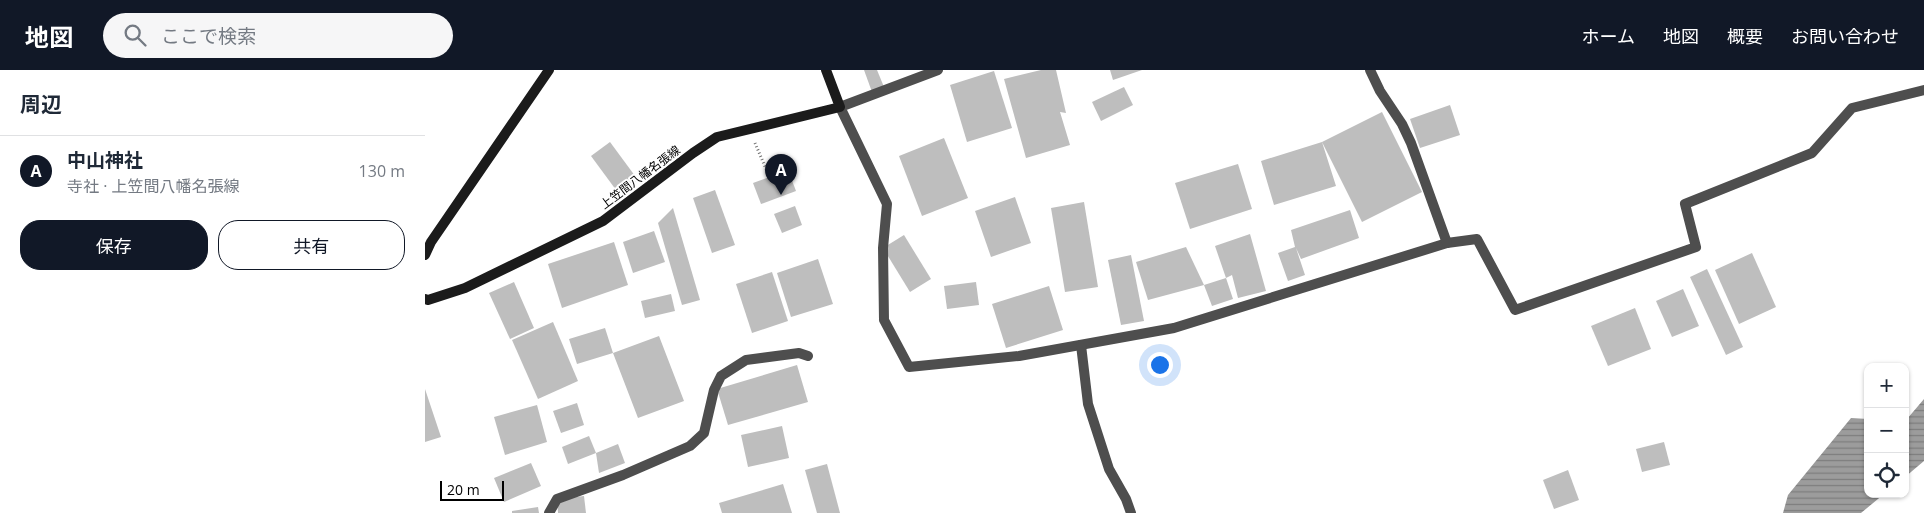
<!DOCTYPE html>
<html lang="ja">
<meta charset="utf-8">
<style>
:root{--surface:#fff;--page:#f6f6f7;--text:#1f2937;--muted:#747a83;--line:#e0e1e3;--accent:#111827}
body{margin:0;font-family:"Open Sans","Noto Sans JP",sans-serif;background:var(--page);color:var(--text)}
.controls{position:absolute;right:15px;bottom:15px;display:grid;overflow:hidden;border-radius:10px;box-shadow:0 1px 4px #0004}
.controls button{width:45px;height:45px;display:grid;place-items:center;padding:0;border:0;border-bottom:1px solid var(--line);background:var(--surface);color:var(--text);font:25px sans-serif}
.scale{position:absolute;left:15px;bottom:12px;width:64px;box-sizing:border-box;padding-left:5px;border:2px solid #000;border-top:0;font-size:14px;line-height:18px;white-space:nowrap;color:#000;-webkit-text-stroke:4px #fff;paint-order:stroke}
.you{position:absolute;left:734px;top:294px;width:18px;height:18px;margin:-12px;border:4px solid #fff;border-radius:50%;background:#1a73e8;box-shadow:0 0 0 8px #1a73e833}
.badge{display:grid;place-items:center;width:32px;height:32px;border-radius:50%;background:var(--accent);color:#fff;font-size:16px;font-weight:700}
.pin{position:absolute;translate:-50% -41px;filter:drop-shadow(0 1px 2px #0008)}
.pin::after{content:'';position:absolute;top:26px;width:18px;height:15px;background:inherit;clip-path:polygon(0 0,100% 0,50% 100%)}
.list{margin:0;padding:0;list-style:none}
h2{display:flex;justify-content:space-between;align-items:center;height:65px;margin:0;padding:0 20px;font-size:21px}
h2 small{font-size:16px;font-weight:400;color:var(--muted)}
.list li{display:grid;grid-template-columns:32px 1fr auto;gap:15px;align-items:center;box-sizing:border-box;height:70px;padding:0 20px;border-top:1px solid var(--line)}
.list b{display:block;font-size:19px;white-space:nowrap}
.list p{margin:0;font-size:16px;white-space:nowrap;color:var(--muted)}
.list em{font-size:16px;font-style:normal;color:var(--muted)}
.actions{display:flex;gap:10px;padding:15px 20px}
.actions a{flex:1;padding:11px 0;border:1px solid var(--accent);border-radius:20px;text-align:center;font-size:18px;color:var(--accent)}
.actions .main{background:var(--accent);color:#fff}
.icon{flex:none;width:28px;height:28px;fill:none;stroke:currentColor;stroke-width:2;stroke-linecap:round;stroke-linejoin:round}
.map{position:relative;flex:none;width:1499px;height:443px;overflow:hidden}
header{display:flex;align-items:center;gap:30px;box-sizing:border-box;height:70px;padding:0 25px;background:var(--accent);color:#fff}
header strong{font-size:24px}
nav{display:flex;gap:28px;margin-inline-start:auto;font-size:18px}
.search{width:350px;height:45px;background:var(--page);display:flex;align-items:center;gap:12px;box-sizing:border-box;padding:0 18px;border-radius:28px;color:var(--muted);font-size:19px}
main{display:flex}
aside{flex:1;background:var(--surface)}
.map>svg:first-child{display:block}
.water{fill:url(#water-rules)}
.building{fill:#bebebe}
.lines{fill:none;stroke-linecap:round;stroke-linejoin:round}
.path{stroke:#707070;stroke-width:3;stroke-dasharray:1 2.5;stroke-linecap:butt}
.minor{stroke:#4e4e4e;stroke-width:10}
.secondary{stroke:#1b1b1b;stroke-width:10}
.labels{text-anchor:middle;dominant-baseline:central;stroke-width:4;stroke-linejoin:round;paint-order:stroke}
.street-label{font-size:12px;fill:#000;stroke:#fff}
</style>
<header>
<strong>地図</strong>
<div class="search"><svg class="icon" aria-label="search" viewBox="0 0 24 24"><circle cx="10" cy="10" r="6"/><path d="M15 15l6 6"/></svg>ここで検索</div>
<nav><a>ホーム</a><a>地図</a><a>概要</a><a>お問い合わせ</a></nav>
</header>
<main>
<aside>
<h2>周辺<small></small></h2>
<ul class="list">
<li><span class="badge">A</span><div><b>中山神社</b><p>寺社 · 上笠間八幡名張線</p></div><em>130 m</em></li>
</ul>
<div class="actions"><a class="main">保存</a><a>共有</a></div>
</aside>
<div class="map">
<svg width="1499" height="443" viewBox="0 0 1499 443">
<defs>
<pattern id="water-rules" width="6" height="5" patternUnits="userSpaceOnUse" patternTransform="scale(1.25)"><rect width="6" height="5" fill="#9c9c9c"/><path d="M0 2.5h6" fill="none" stroke="#7d7d7d"/></pattern>
</defs>
<rect width="100%" height="100%" fill="#fff"/>
<g class="water">
<polygon points="1499,329 1499,391 1480,407 1480,349 1482,349"/>
<polygon points="1426,348 1443,349 1443,424 1459,424 1436,443 1358,443 1363,425"/>
</g>
<g class="building">
<polygon points="439,0 452,0 459,17 447,22"/>
<polygon points="616,0 631,0 641,43 635,42 645,75 601,88 579,9"/>
<polygon points="685,0 717,0 688,10"/>
<polygon points="569,1 587,58 542,72 525,15"/>
<polygon points="699,17 708,35 676,51 667,32"/>
<polygon points="1025,35 1035,65 995,78 985,49"/>
<polygon points="957,42 997,122 937,152 897,72 911,116 849,135 836,91 897,72"/>
<polygon points="519,68 543,128 497,146 474,86"/>
<polygon points="185,72 213,110 194,124 166,86"/>
<polygon points="813,94 827,139 765,159 750,113"/>
<polygon points="363,100 371,121 336,134 328,113"/>
<polygon points="290,120 310,175 287,183 268,128"/>
<polygon points="590,127 606,173 566,187 550,141"/>
<polygon points="659,132 673,217 640,222 626,138"/>
<polygon points="370,136 377,155 357,163 349,144"/>
<polygon points="248,138 275,230 257,235 233,153"/>
<polygon points="925,140 934,168 876,189 871,178 880,205 863,211 853,183 870,177 866,160"/>
<polygon points="229,161 240,192 208,203 198,172"/>
<polygon points="825,164 841,221 813,228 807,205 801,208 790,176"/>
<polygon points="479,165 506,209 485,222 458,178"/>
<polygon points="189,172 203,215 137,238 123,194"/>
<polygon points="761,177 779,215 723,230 711,192"/>
<polygon points="1327,183 1351,237 1314,254 1290,200"/>
<polygon points="706,185 719,251 696,255 683,190"/>
<polygon points="393,189 408,234 366,247 352,203"/>
<polygon points="1282,199 1318,277 1301,285 1265,207"/>
<polygon points="347,202 363,251 327,263 311,214"/>
<polygon points="801,208 808,229 787,236 779,215"/>
<polygon points="89,212 109,258 85,269 64,223"/>
<polygon points="551,212 554,235 522,239 519,216"/>
<polygon points="624,216 638,260 581,278 567,234"/>
<polygon points="1258,219 1274,256 1247,267 1231,231"/>
<polygon points="246,224 250,241 220,248 216,231"/>
<polygon points="1210,238 1226,279 1183,296 1166,256"/>
<polygon points="128,252 153,311 113,329 87,270"/>
<polygon points="180,258 188,283 234,266 259,331 213,348 188,283 152,294 144,269"/>
<polygon points="372,295 383,332 303,355 292,319"/>
<polygon points="0,319 16,367 0,372"/>
<polygon points="152,333 159,355 136,363 128,341"/>
<polygon points="112,335 122,372 80,385 69,347"/>
<polygon points="357,356 364,388 323,397 316,365"/>
<polygon points="164,366 171,383 143,394 137,377"/>
<polygon points="1239,372 1245,395 1217,402 1211,379"/>
<polygon points="193,374 200,393 174,403 171,383"/>
<polygon points="106,393 116,416 79,432 69,408"/>
<polygon points="402,394 415,443 392,443 380,400"/>
<polygon points="1143,400 1154,430 1129,439 1118,410"/>
<polygon points="358,414 367,443 297,443 294,433"/>
<polygon points="159,426 161,443 133,443 132,429"/>
<polygon points="113,437 114,443 87,443 87,441"/>
</g>
<g class="lines">
<polyline class="path" points="330,73 341,99"/>
<g class="minor">
<polyline points="513,0 415,37 462,134 458,178 459,250 484,297 594,286 749,258 1022,173 1052,169 1090,240 1271,177 1260,134 1387,83 1427,38 1499,20"/>
<polyline points="945,0 955,21 977,54 986,73 1022,173"/>
<polyline points="656,275 663,334 684,399 701,429 706,443"/>
<polyline points="124,443 132,429 198,405 265,376 279,363 289,320 296,306 321,290 374,283 383,286"/>
</g>
<g class="secondary">
<polyline points="0,185 6,172 124,0"/>
<polyline points="0,229 3,230 40,218 178,151 268,83 292,67 415,37 401,0"/>
</g>
</g>
<g class="labels">
<g class="street-label">
<text transform="translate(215 107) rotate(-37)">上笠間八幡名張線</text>
</g>
</g>
</svg>
<div class="controls">
<button>+</button>
<button>−</button>
<button><svg class="icon" aria-label="locate" viewBox="0 0 24 24"><circle cx="12" cy="12" r="6"/><path d="M12 2v4M12 18v4M2 12h4M18 12h4"/></svg></button>
</div>
<div class="scale">20 m</div>
<div class="you"></div>
<div class="pin badge" style="left:356px;top:125px">A</div>
</div>
</main>
